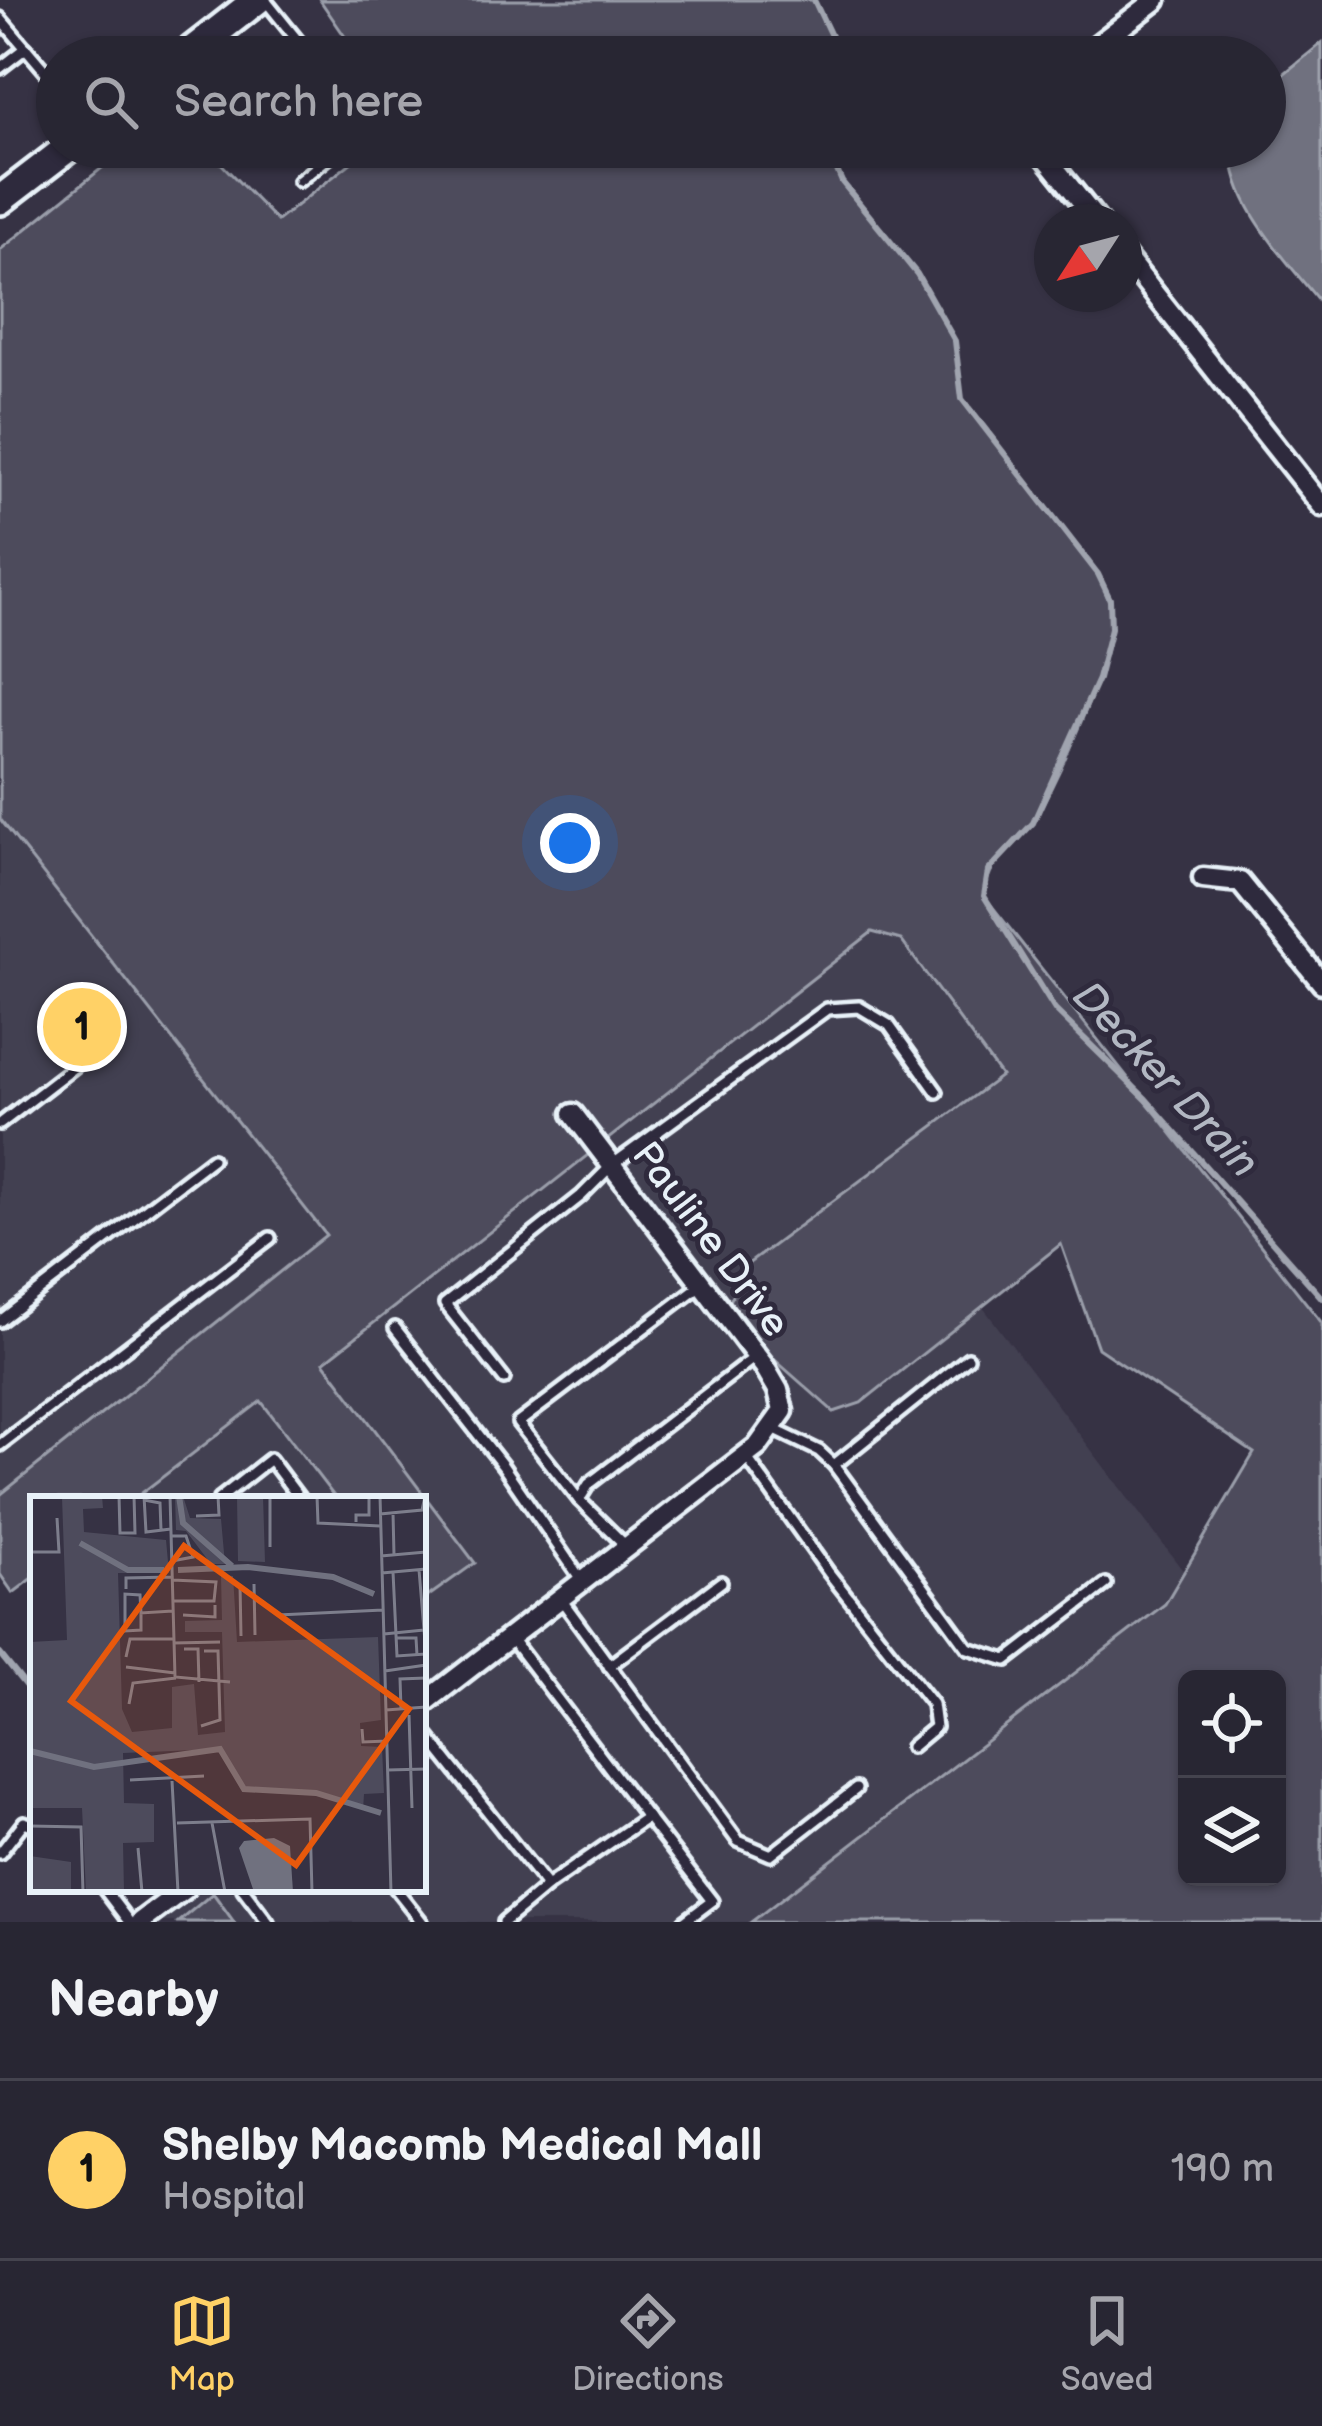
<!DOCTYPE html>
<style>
:root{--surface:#282633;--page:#302e3b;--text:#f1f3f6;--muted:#a5a5ac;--line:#44434e;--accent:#ffd166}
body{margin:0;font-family:"Balsamiq Sans",sans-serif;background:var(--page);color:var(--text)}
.controls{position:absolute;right:36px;bottom:36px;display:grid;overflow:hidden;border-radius:18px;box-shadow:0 3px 9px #0004}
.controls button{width:108px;height:108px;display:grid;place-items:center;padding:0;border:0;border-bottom:3px solid var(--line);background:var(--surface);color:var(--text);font:60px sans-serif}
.compass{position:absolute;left:1034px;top:204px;width:108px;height:108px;border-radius:50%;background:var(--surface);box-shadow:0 3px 9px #0004;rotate:234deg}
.you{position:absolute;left:570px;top:843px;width:42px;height:42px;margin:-30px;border:9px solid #fff;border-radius:50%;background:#1a73e8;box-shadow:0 0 0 18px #1a73e833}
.badge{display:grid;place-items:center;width:78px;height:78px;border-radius:50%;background:var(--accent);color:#111;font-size:39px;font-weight:700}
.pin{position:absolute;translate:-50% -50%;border:6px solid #fff;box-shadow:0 3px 12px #0006}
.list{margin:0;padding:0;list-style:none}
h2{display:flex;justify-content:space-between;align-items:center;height:156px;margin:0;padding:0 48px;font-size:51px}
h2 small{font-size:39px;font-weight:400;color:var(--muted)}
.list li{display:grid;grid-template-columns:78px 1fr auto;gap:36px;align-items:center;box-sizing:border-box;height:180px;padding:0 48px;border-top:3px solid var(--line)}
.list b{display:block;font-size:45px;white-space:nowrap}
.list p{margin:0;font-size:39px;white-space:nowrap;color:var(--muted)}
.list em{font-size:39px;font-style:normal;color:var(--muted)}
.icon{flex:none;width:66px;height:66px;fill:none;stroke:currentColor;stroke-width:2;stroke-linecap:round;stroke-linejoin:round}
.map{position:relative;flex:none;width:1322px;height:1922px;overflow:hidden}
.search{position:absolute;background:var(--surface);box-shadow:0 3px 9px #0004;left:36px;right:36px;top:36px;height:132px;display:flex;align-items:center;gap:30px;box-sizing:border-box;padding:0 42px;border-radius:66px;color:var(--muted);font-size:45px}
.sheet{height:336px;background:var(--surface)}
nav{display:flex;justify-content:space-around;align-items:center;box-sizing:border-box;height:168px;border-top:3px solid var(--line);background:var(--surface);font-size:33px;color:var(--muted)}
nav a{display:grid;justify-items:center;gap:6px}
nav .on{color:var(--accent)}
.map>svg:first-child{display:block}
.built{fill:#433f51}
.green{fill:#4d4b5c;stroke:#9a9eaa;stroke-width:3;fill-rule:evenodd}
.water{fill:#70717f;stroke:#a0a4af;stroke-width:3}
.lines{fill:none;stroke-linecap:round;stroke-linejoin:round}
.stream{stroke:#a0a4af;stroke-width:6}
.lane-casing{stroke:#e8f1f8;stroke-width:18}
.street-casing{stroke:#e8f1f8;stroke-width:27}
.secondary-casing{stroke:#e8f1f8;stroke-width:36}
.lane{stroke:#2f2a3d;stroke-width:9}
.street{stroke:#2f2a3d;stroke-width:18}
.secondary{stroke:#2f2a3d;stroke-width:27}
.labels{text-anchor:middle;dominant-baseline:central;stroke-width:10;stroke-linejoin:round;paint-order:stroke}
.street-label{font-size:39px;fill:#e8f1f8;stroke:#2f2a3d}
.water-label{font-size:42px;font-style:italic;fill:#b2b7c2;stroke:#2f2a3d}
.inset-river{fill:none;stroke:#70717f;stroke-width:6}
.inset-road{fill:none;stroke:#7d7e8c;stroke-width:3}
.view{fill:#e8590c;fill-opacity:0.15;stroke:#e8590c;stroke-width:6}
.inset-edge{fill:none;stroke:#e8f1f8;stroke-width:6}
</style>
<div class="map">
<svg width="1322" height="1922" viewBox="0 0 1322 1922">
<rect width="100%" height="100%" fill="#363244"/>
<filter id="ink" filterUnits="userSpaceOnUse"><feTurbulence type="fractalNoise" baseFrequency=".00833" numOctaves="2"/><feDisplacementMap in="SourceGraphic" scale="24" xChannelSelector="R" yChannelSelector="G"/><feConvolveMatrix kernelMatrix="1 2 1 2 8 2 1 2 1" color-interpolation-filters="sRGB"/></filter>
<g filter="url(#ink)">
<g class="built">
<polygon points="0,819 327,1235 0,1495"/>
<polygon points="872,932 901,939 1002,1076 748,1264 861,1403 982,1306 1184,1572 1165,1604 751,1922 234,1922 213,1894 178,1922 146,1922 186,1889 423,1889 423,1499 136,1499"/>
</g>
<g class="green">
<polygon points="320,0 814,0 841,57 359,57"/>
<path d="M 128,147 L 205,147 L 277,221 L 371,147 L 827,147 L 842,182 L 917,274 L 955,341 L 962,399 L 1098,574 C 1106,591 1113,608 1111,628 C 1107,671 1057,780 1034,820 C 1015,853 990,852 984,896 L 1322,1323 L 1322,1922 L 751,1922 L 1165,1604 L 1254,1453 L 1098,1348 L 1061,1244 L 861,1403 L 834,1412 L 774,1359 L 730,1301 L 748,1264 L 1001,1076 L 901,940 L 872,932 L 324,1362 L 475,1563 L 423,1600 L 423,1499 L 336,1499 L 261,1401 L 134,1499 L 33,1499 L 33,1578 L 13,1593 L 0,1574 L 0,1495 L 326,1235 L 0,819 L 0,250 ZM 1187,1679 L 1277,1679 L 1277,1877 L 1187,1877 Z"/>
<polygon points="213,1893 234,1922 178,1922"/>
</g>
<path class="water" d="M 1322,43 L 1322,305 C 1288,261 1231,206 1232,147 L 1265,147 L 1265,89 Z"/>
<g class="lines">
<g class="stream">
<polyline points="814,0 841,57"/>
<polyline points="827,147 842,182 917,274 955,341 962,399 1098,574 1110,599 1111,628 1098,679 1033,823 988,871 984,896 1055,1010 1146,1099 1322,1298"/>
<polyline points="0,1654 33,1695"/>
</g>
<defs>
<g id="lane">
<polyline points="265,0 311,57"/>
<polyline points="0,18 57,85"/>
<polyline points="0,68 26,48"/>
<polyline points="299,181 342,147"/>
<polyline points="0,1124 118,1033"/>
<polyline points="0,1321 212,1159"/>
<polyline points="395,1328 503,1466 582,1581"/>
<polyline points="504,1379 445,1304 581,1196 612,1165 827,1009 859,1007 889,1025 937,1092"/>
<polyline points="773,1429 819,1451 834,1465 968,1648 1007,1660 1106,1584"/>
<polyline points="0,1445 270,1238"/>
<polyline points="745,1455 829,1573 932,1704 935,1727 911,1747"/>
<polyline points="834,1465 968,1358"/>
<polyline points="219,1499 270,1459 300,1499"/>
<polyline points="579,1500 518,1423 702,1284"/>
<polyline points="627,1547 579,1500 589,1484 755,1357"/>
<polyline points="560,1598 738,1841 771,1855 856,1789"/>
<polyline points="510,1637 647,1817"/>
<polyline points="609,1666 721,1582"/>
<polyline points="423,1730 547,1886"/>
<polyline points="0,1853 24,1822 33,1825"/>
<polyline points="104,1889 129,1922"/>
<polyline points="243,1889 268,1922"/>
<polyline points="396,1889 422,1922"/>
<polyline points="504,1922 547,1886 647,1817 712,1901 684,1922"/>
</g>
<g id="street">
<polyline points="1082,57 1156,0"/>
<polyline points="1038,147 1098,222"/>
<polyline points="1124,255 1322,506"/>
<polyline points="1203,878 1240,882 1322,983"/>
<polyline points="423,1704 758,1446 783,1411 778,1390 764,1366 573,1114"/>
<polyline points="140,1922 184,1889"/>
</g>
<g id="secondary">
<polyline points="184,57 257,0"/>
<polyline points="0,200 69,147"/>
</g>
</defs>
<use href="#lane" class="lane-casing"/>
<use href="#street" class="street-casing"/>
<use href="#secondary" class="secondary-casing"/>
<use href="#lane" class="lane"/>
<use href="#street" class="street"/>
<use href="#secondary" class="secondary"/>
</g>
</g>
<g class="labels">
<g class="street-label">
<text transform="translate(710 1240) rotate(53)">Pauline Drive</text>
</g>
<g class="water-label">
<text transform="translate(1165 1080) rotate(47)">Decker Drain</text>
</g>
</g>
<g transform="translate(30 1496)">
<rect width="396" height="396" fill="#363244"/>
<path d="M 72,0 L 73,12 L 53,13 L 54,36 L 136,44 L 139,77 L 88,77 L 92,213 L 102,236 L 142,232 L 142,191 L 164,188 L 168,239 L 195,236 L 192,136 L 155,136 L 155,125 L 192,124 L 191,79 L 203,80 L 207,146 L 348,141 L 351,224 L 330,227 L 331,250 L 352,251 L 354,297 L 334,298 L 333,314 L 286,297 L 214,293 L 190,253 L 93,257 L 94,307 L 124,308 L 124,346 L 93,347 L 94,396 L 56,396 L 52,312 L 0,312 L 0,146 L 37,144 L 32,1 ZM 145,0 L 153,0 L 160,22 L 191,23 L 195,68 L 181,68 L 156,35 L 146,34 ZM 207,0 L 233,0 L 235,66 L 208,65 ZM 0,360 L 41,366 L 41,396 L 0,396 Z" fill="#4d4b5c"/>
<path d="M 244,342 L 260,350 L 263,396 L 224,396 L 209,352 L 214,345 Z" fill="#70717f"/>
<path class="inset-river" d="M 149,0 L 153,27 L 202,70M 50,47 L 98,74 L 134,74M 148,74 L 218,71 L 303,81 L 344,98M 0,255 L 64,271 L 190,253 L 214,293 L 286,297 L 351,317"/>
<path class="inset-road" d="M 89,0 L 90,37 L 105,37 L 104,0M 114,0 L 116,36 L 141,33M 140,0 L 145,181 L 200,186M 240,0 L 240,51M 287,0 L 288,27 L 350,30M 350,0 L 361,396M 114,4 L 130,7 L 131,34M 363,17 L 364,59M 350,18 L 392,14 L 395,0M 166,20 L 189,19 L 188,0M 326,26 L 326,19 L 339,19 L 339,0M 141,40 L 156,40 L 163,61 L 142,65M 0,56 L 29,56 L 27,22M 351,60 L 396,56M 389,74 L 396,158M 363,76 L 367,160 L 396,158M 352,77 L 396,73M 142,84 L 186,86 L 184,105 L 143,105M 224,88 L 225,139M 210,89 L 211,140M 96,93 L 96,82 L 142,81M 111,117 L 111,134 L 95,135 L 95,98 L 110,99 L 111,117 L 143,115M 153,119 L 185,121 L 185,109M 248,119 L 353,114M 354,138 L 394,134M 367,142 L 386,142 L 387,159M 144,147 L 190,146M 154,153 L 168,153 L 169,186M 96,161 L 100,143 L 144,143M 96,171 L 145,177M 355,175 L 396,169M 99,208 L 103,187 L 146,182M 371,212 L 370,183 L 396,182M 356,214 L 396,211M 379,219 L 382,312M 171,230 L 190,224 L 188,155 L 174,155M 332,233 L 333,246 L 357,245M 358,274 L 396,273M 100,284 L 174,280M 142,285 L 148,396M 147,327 L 280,323 L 282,396M 182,327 L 195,396M 0,330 L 51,331 L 53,396M 108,352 L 112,396"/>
<path class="view" d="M 154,50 L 379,213 L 266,369 L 41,205 Z"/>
<rect width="396" height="396" class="inset-edge"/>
</g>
</svg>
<div class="controls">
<button><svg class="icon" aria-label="locate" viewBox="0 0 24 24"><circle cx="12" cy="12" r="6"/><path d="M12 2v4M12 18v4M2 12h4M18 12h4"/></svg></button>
<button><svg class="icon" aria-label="layers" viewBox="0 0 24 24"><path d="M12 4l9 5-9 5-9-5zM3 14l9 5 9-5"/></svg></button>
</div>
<svg class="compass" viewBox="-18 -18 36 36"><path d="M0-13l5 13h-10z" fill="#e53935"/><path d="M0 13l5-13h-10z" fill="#a5a5ac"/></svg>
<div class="you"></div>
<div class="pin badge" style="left:82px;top:1027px">1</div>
<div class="search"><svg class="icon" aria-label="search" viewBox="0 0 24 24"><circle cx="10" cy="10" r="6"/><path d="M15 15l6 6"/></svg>Search here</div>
</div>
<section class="sheet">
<h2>Nearby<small></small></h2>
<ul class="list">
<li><span class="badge">1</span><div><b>Shelby Macomb Medical Mall</b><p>Hospital</p></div><em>190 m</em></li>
</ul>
</section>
<nav>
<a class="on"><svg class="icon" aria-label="map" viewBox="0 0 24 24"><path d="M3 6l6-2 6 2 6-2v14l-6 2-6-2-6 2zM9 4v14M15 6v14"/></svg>Map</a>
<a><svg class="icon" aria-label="directions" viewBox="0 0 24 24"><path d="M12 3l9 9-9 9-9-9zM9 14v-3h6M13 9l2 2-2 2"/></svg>Directions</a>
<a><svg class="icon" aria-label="saved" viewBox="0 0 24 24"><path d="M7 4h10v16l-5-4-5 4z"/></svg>Saved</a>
</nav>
